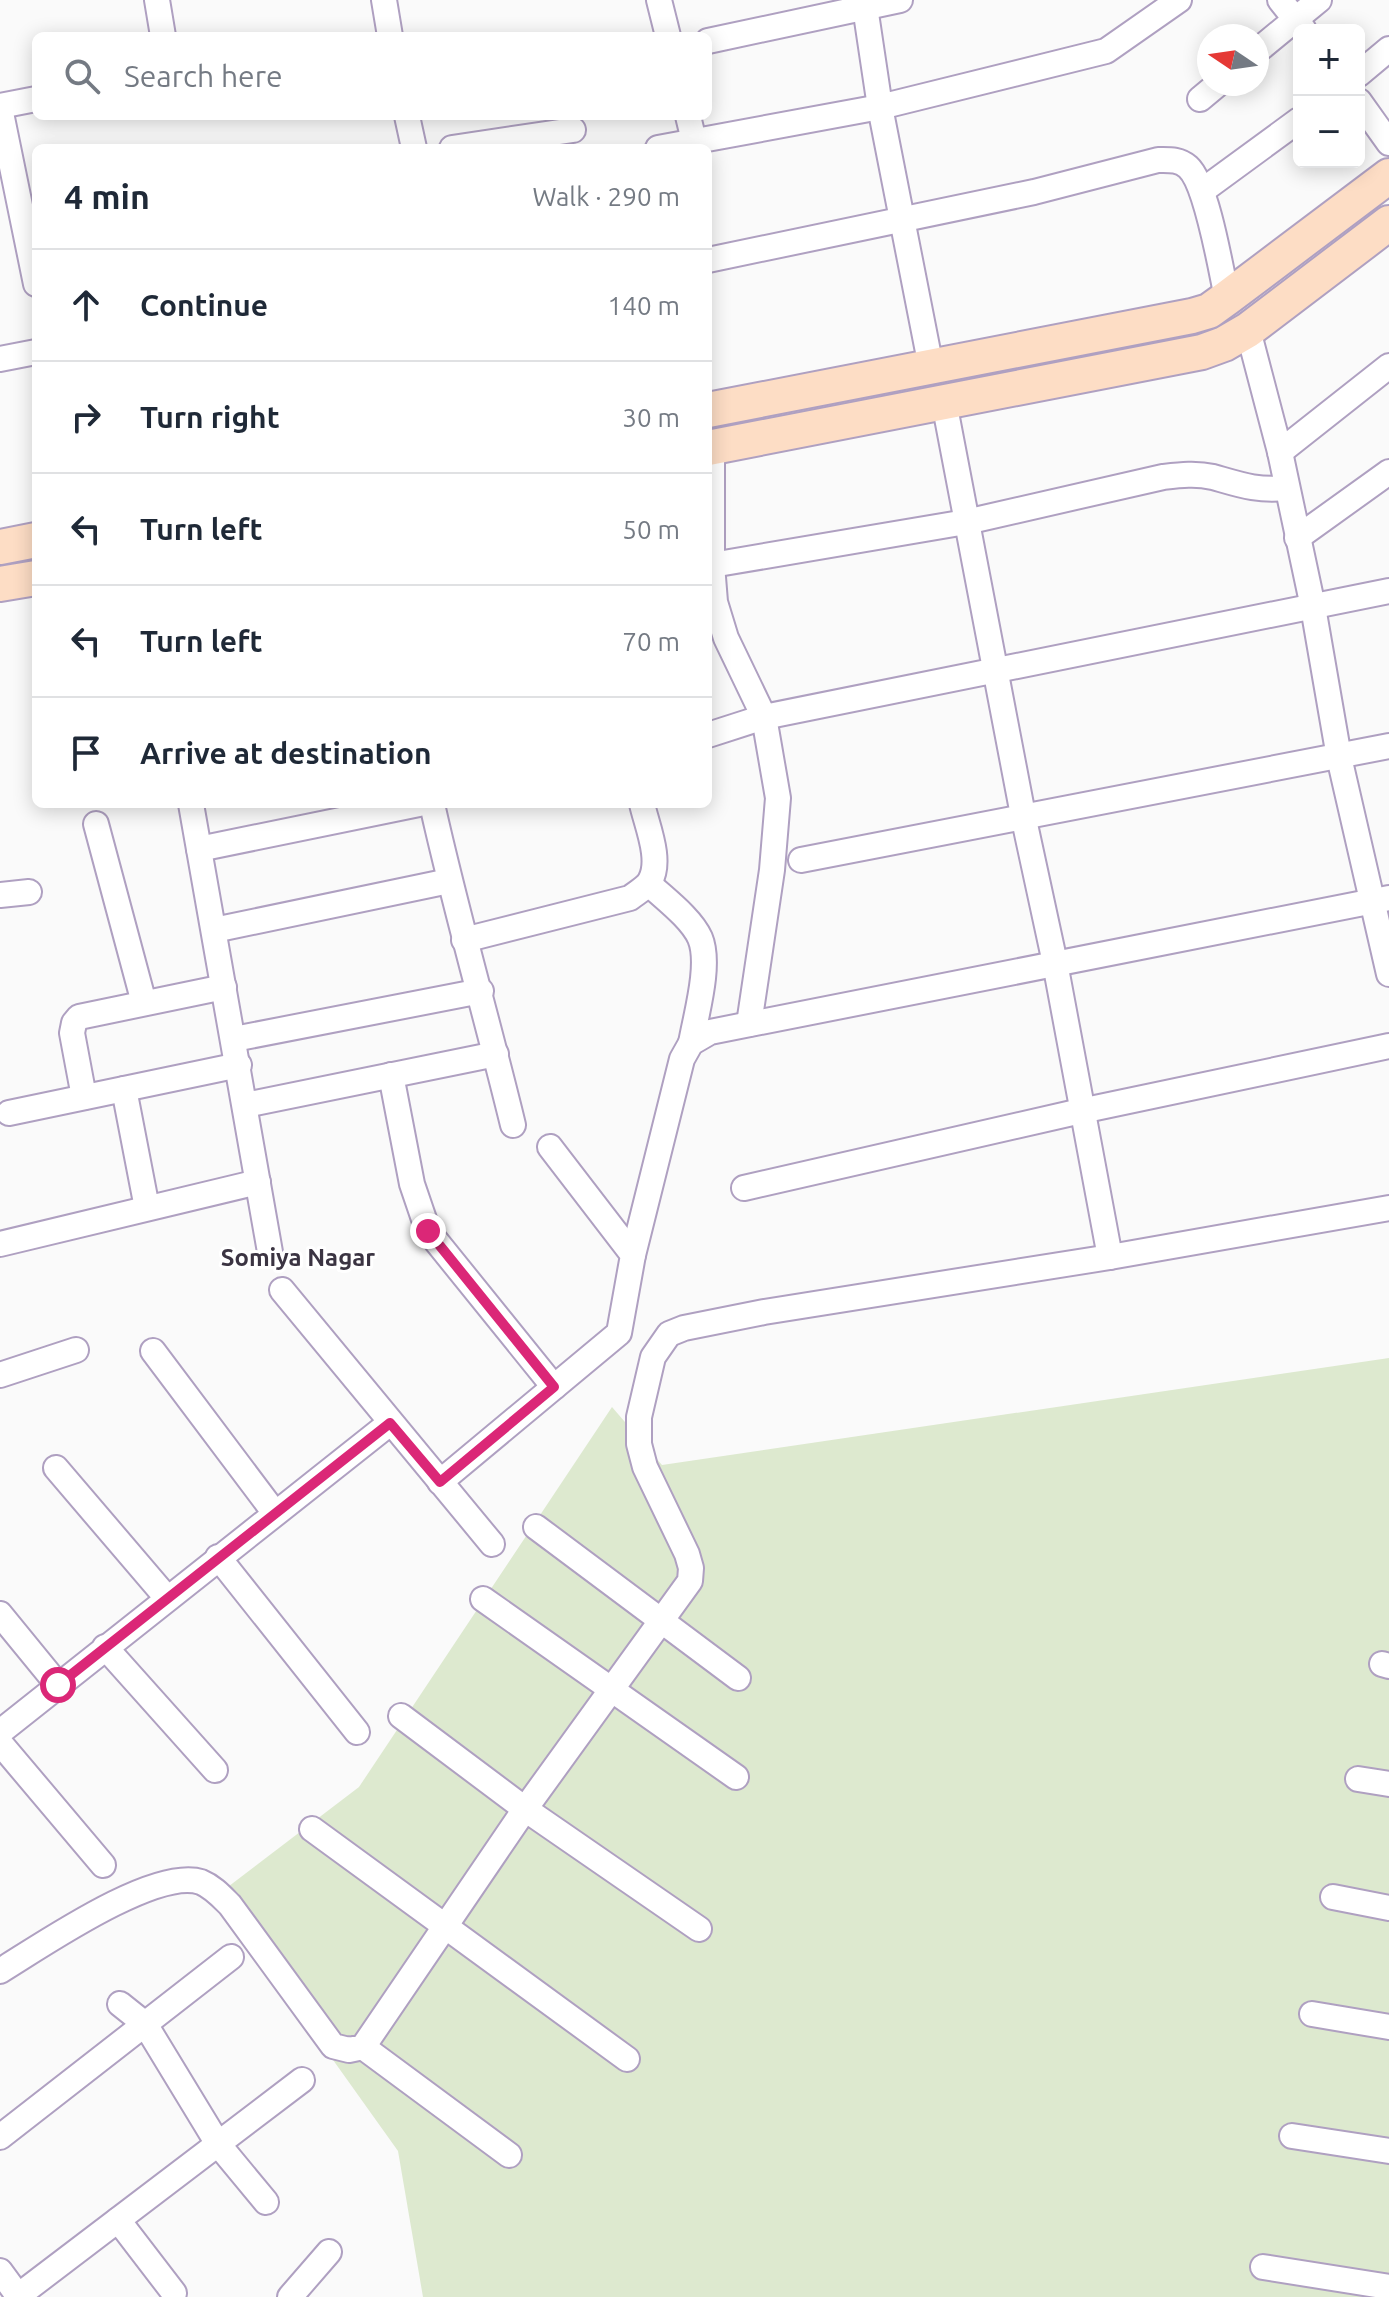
<!DOCTYPE html>
<meta charset="utf-8">
<style>
:root{--surface:#fff;--page:#f2f2f3;--text:#1f2937;--muted:#747a83;--line:#e0e1e3}
body{margin:0;font-family:Ubuntu,sans-serif;background:var(--page);color:var(--text)}
.controls{position:absolute;right:24px;top:24px;display:grid;overflow:hidden;border-radius:12px;box-shadow:0 4px 20px #0003}
.controls button{width:72px;height:72px;display:grid;place-items:center;padding:0;border:0;border-bottom:2px solid var(--line);background:var(--surface);color:var(--text);font:40px sans-serif}
.compass{position:absolute;left:1197px;top:24px;width:72px;height:72px;border-radius:50%;background:var(--surface);box-shadow:0 4px 20px #0003;rotate:283deg}
.stop{position:absolute;width:24px;height:24px;margin:-18px;border:6px solid #db2777;border-radius:50%;background:#fff}
.stop.end{background:#db2777;border-color:#fff;box-shadow:0 2px 8px #0008}
.list{margin:0;padding:0;list-style:none}
h2{display:flex;justify-content:space-between;align-items:center;height:104px;margin:0;padding:0 32px;font-size:34px}
h2 small{font-size:26px;font-weight:400;color:var(--muted)}
.list li{display:grid;grid-template-columns:52px 1fr auto;gap:24px;align-items:center;box-sizing:border-box;height:112px;padding:0 32px;border-top:2px solid var(--line)}
.list b{display:block;font-size:30px;white-space:nowrap}
.list em{font-size:26px;font-style:normal;color:var(--muted)}
.icon{flex:none;width:44px;height:44px;fill:none;stroke:currentColor;stroke-width:2;stroke-linecap:round;stroke-linejoin:round}
.map{position:relative;flex:none;width:1389px;height:2297px;overflow:hidden}
.search{position:absolute;background:var(--surface);box-shadow:0 4px 20px #0003;left:32px;top:32px;width:680px;height:88px;display:flex;align-items:center;gap:20px;box-sizing:border-box;padding:0 28px;border-radius:12px;color:var(--muted);font-size:30px}
.panel{position:absolute;background:var(--surface);box-shadow:0 4px 20px #0003;left:32px;top:144px;width:680px;height:664px;border-radius:12px}
.map>svg:first-child{display:block}
.green{fill:#dde9cf}
.lines{fill:none;stroke-linecap:round;stroke-linejoin:round}
.minor-casing{stroke:#afa0c1;stroke-width:28}
.secondary-casing{stroke:#afa0c1;stroke-width:38}
.minor{stroke:#fff;stroke-width:24}
.secondary{stroke:#fdddc5;stroke-width:34}
.route{stroke:#db2777;stroke-width:10}
.labels{text-anchor:middle;dominant-baseline:central;stroke-width:6;stroke-linejoin:round;paint-order:stroke}
.neighbourhood-label{font-size:24px;font-weight:bold;fill:#3b3442;stroke:#fff}
</style>
<div class="map">
<svg width="1389" height="2297" viewBox="0 0 1389 2297">
<rect width="100%" height="100%" fill="#fafafa"/>
<polygon class="green" points="1389,1358 1389,2291 1382,2297 423,2297 398,2151 216,1896 359,1787 612,1407 662,1465"/>
<g class="lines">
<defs>
<g id="minor">
<polyline points="157,0 163,36"/>
<polyline points="384,0 390,36"/>
<polyline points="659,0 668,36"/>
<polyline points="864,0 880,107 931,367"/>
<polyline points="1280,0 1304,30"/>
<polyline points="708,41 900,0"/>
<polyline points="1257,51 1319,0"/>
<polyline points="1359,74 1389,49"/>
<polyline points="1200,99 1218,84"/>
<polyline points="1359,101 1389,143"/>
<polyline points="0,106 36,99"/>
<polyline points="0,108 36,284"/>
<polyline points="407,116 414,148"/>
<polyline points="688,116 694,141"/>
<polyline points="452,148 573,130"/>
<polyline points="658,148 880,107 1106,51 1179,0"/>
<polyline points="1202,191 1299,120"/>
<path d="M 708,260 L 1034,192 L 1158,160 C 1169,160 1179,159 1188,167 C 1207,184 1221,270 1227,298"/>
<polyline points="1248,330 1280,452 1313,607 1339,757 1389,974"/>
<polyline points="0,359 36,352"/>
<polyline points="944,402 1023,815 1055,963 1110,1257"/>
<polyline points="712,447 712,565 715,602 726,638 764,717 778,798 772,870 749,1024"/>
<polyline points="1280,452 1389,366"/>
<polyline points="1297,538 1389,472"/>
<path d="M 712,565 L 966,522 L 1163,477 C 1180,475 1196,473 1213,477 C 1241,485 1257,491 1287,488"/>
<polyline points="708,735 764,717 1389,591"/>
<polyline points="191,804 270,1252"/>
<path d="M 432,804 C 456,912 487,1018 513,1125"/>
<polyline points="96,824 144,1003"/>
<polyline points="199,849 419,804"/>
<polyline points="801,860 1389,746"/>
<path d="M 649,884 C 665,899 691,918 700,938 C 711,964 696,1015 691,1043"/>
<polyline points="0,895 29,892"/>
<polyline points="214,930 449,881"/>
<path d="M 464,940 L 630,898 C 636,893 646,888 650,881 C 662,860 647,826 642,804"/>
<polyline points="234,1039 481,991"/>
<polyline points="391,1075 412,1184 428,1231 554,1387"/>
<polyline points="124,1089 147,1208"/>
<polyline points="84,1097 72,1033 74,1023 79,1017 224,987"/>
<polyline points="245,1105 496,1054"/>
<polyline points="9,1113 239,1065"/>
<polyline points="744,1188 1081,1111 1389,1046"/>
<polyline points="0,1244 258,1182"/>
<polyline points="633,1255 682,1059 691,1043 710,1032 1389,898"/>
<polyline points="282,1290 492,1544"/>
<polyline points="153,1351 274,1512"/>
<polyline points="0,1375 76,1350"/>
<polyline points="56,1468 167,1598"/>
<polyline points="440,1482 619,1333 633,1255 550,1147"/>
<polyline points="536,1527 738,1678"/>
<polyline points="218,1557 357,1732"/>
<polyline points="483,1599 736,1777"/>
<polyline points="0,1614 58,1685"/>
<polyline points="105,1647 215,1770"/>
<polyline points="1382,1664 1389,1666"/>
<polyline points="401,1716 525,1809 699,1929"/>
<polyline points="0,1732 390,1423"/>
<polyline points="0,1743 103,1865"/>
<polyline points="1358,1779 1389,1784"/>
<polyline points="312,1829 627,2059"/>
<polyline points="1333,1897 1389,1908"/>
<path d="M 0,1971 C 41,1946 155,1867 201,1882 C 213,1887 221,1896 230,1905 L 333,2046 L 349,2050 L 363,2047 L 525,1809 L 690,1581 L 691,1568 L 687,1554 L 645,1467 L 639,1444 L 639,1417 L 653,1357 L 669,1334 L 684,1328 L 764,1312 L 1110,1257 L 1389,1208"/>
<polyline points="120,2004 145,2024 218,2144 266,2202"/>
<polyline points="1312,2014 1389,2027"/>
<polyline points="363,2047 509,2155"/>
<polyline points="1292,2136 1389,2151"/>
<polyline points="0,2137 231,1957"/>
<polyline points="118,2220 174,2293"/>
<polyline points="1263,2267 1389,2287"/>
<polyline points="0,2271 19,2297"/>
<polyline points="18,2296 302,2080"/>
<polyline points="290,2297 329,2252"/>
</g>
<g id="secondary">
<polyline points="708,410 1192,316 1209,311 1227,298 1389,176"/>
<polyline points="708,448 1202,352 1224,344 1248,330 1389,223"/>
<polyline points="0,547 36,540"/>
<polyline points="0,584 36,578"/>
</g>
</defs>
<use href="#minor" class="minor-casing"/>
<use href="#secondary" class="secondary-casing"/>
<use href="#minor" class="minor"/>
<use href="#secondary" class="secondary"/>
</g>
<g class="lines">
<polyline class="route" points="58,1685 390,1423 440,1482 554,1387 428,1231"/>
</g>
<g class="labels">
<g class="neighbourhood-label">
<text x="298" y="1257">Somiya Nagar</text>
</g>
</g>
</svg>
<div class="controls">
<button>+</button>
<button>−</button>
</div>
<svg class="compass" viewBox="-18 -18 36 36"><path d="M0-13l5 13h-10z" fill="#e53935"/><path d="M0 13l5-13h-10z" fill="#747a83"/></svg>
<div class="stop" style="left:58px;top:1685px"></div>
<div class="stop end" style="left:428px;top:1231px"></div>
<div class="search"><svg class="icon" aria-label="search" viewBox="0 0 24 24"><circle cx="10" cy="10" r="6"/><path d="M15 15l6 6"/></svg>Search here</div>
<section class="panel">
<h2>4 min<small>Walk · 290 m</small></h2>
<ul class="list">
<li><svg class="icon" aria-label="ahead" viewBox="0 0 24 24"><path d="M12 20V5M6 11l6-6 6 6"/></svg><div><b>Continue</b></div><em>140 m</em></li>
<li><svg class="icon" aria-label="right" viewBox="0 0 24 24"><path d="M7 20v-9h11M14 6l5 5-5 5"/></svg><div><b>Turn right</b></div><em>30 m</em></li>
<li><svg class="icon" aria-label="left" viewBox="0 0 24 24"><path d="M17 20v-9H6M10 6l-5 5 5 5"/></svg><div><b>Turn left</b></div><em>50 m</em></li>
<li><svg class="icon" aria-label="left" viewBox="0 0 24 24"><path d="M17 20v-9H6M10 6l-5 5 5 5"/></svg><div><b>Turn left</b></div><em>70 m</em></li>
<li><svg class="icon" aria-label="arrive" viewBox="0 0 24 24"><path d="M6 21V4h12l-3 4 3 4H6"/></svg><div><b>Arrive at destination</b></div></li>
</ul>
</section>
</div>
